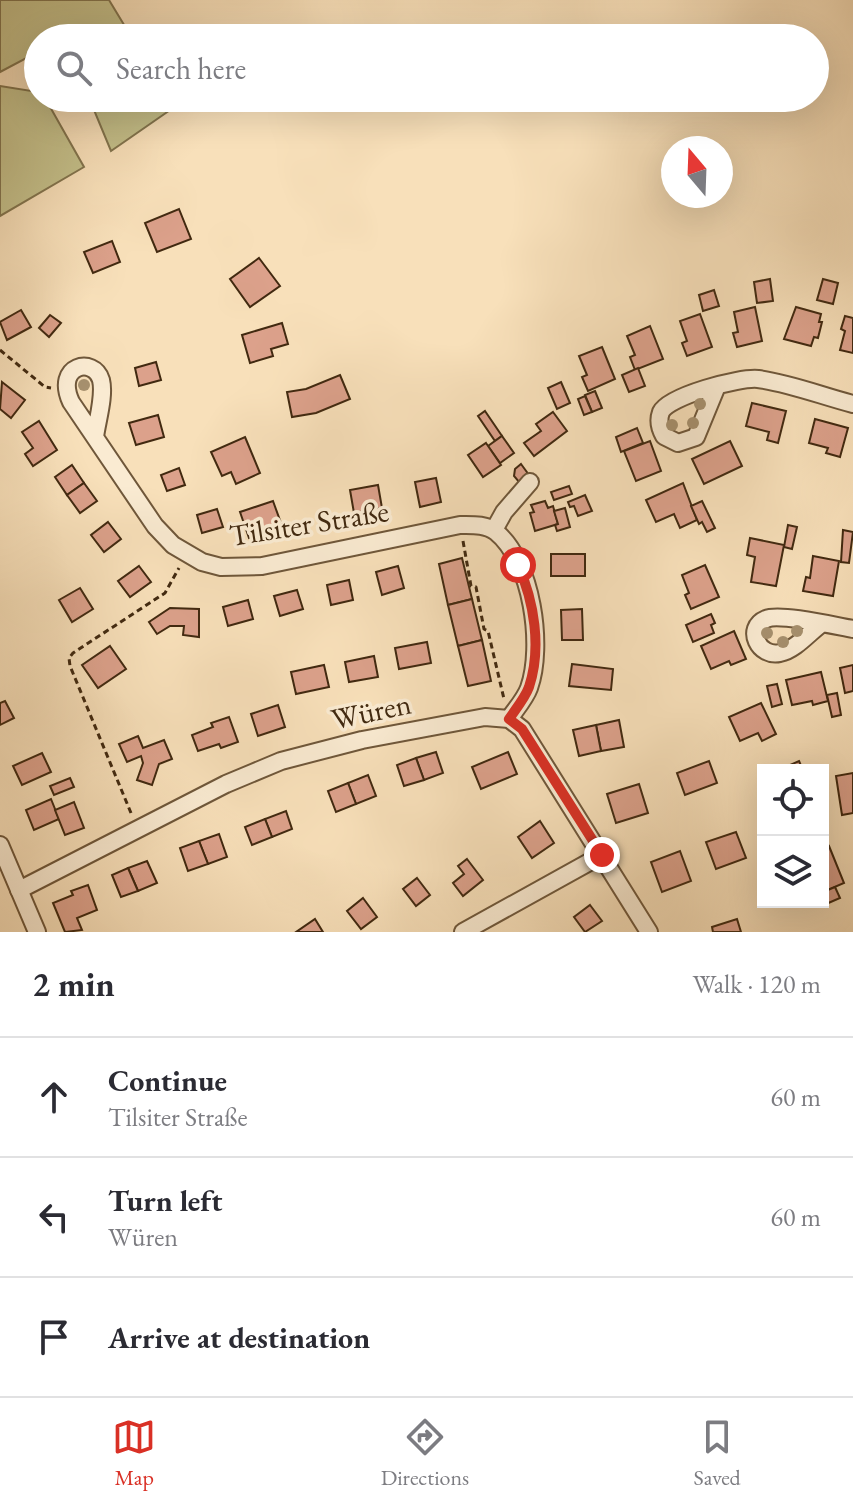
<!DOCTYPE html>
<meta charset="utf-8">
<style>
:root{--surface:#fff;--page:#f2f2f3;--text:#2b2b33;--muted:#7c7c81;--line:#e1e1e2;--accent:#d93025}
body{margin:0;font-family:"EB Garamond",serif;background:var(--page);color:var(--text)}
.controls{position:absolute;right:24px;bottom:24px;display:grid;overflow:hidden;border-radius:0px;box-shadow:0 8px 32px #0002}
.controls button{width:72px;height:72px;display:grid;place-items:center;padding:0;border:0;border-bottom:2px solid var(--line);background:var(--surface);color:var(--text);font:40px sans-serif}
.compass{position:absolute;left:661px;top:136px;width:72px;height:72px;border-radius:50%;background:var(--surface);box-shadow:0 8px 32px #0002;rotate:341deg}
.stop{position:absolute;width:24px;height:24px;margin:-18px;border:6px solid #d93025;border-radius:50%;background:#fff}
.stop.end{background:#d93025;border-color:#fff;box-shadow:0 2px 8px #0008}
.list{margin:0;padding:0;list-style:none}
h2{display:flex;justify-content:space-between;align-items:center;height:104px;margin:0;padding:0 32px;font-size:34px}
h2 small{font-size:26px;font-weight:400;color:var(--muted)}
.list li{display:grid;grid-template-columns:52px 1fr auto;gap:24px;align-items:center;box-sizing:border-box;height:120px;padding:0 32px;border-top:2px solid var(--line)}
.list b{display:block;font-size:30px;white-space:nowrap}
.list p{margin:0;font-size:26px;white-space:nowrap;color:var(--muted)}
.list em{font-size:26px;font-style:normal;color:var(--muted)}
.icon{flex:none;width:44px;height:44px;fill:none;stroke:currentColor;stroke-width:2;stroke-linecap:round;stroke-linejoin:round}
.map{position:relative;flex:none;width:853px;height:932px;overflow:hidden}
.search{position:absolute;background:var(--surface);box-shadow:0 8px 32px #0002;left:24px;right:24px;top:24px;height:88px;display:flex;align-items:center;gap:20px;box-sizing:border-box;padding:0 28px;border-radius:44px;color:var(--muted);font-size:30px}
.sheet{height:464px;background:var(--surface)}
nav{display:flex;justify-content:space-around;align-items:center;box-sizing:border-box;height:112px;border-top:2px solid var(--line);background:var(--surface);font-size:22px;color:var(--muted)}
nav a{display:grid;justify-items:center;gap:4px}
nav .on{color:var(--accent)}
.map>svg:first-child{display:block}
.green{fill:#c4c08b;stroke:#82744e;stroke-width:2}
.building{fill:#dca18b;stroke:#412910;stroke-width:2}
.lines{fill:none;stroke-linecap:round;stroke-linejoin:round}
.street-casing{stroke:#6f573a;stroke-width:20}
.path{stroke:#412910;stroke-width:3;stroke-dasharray:6 4;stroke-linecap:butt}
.street{stroke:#faebd2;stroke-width:16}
.tree{fill:#a6906e}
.route{stroke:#d93025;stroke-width:10}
.labels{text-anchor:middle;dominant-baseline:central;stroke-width:7;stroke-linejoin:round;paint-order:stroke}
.street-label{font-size:30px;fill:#412910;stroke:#faebd2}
</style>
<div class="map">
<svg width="853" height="932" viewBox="0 0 853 932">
<rect width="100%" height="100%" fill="#f8e0ba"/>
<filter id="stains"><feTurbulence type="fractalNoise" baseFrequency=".0025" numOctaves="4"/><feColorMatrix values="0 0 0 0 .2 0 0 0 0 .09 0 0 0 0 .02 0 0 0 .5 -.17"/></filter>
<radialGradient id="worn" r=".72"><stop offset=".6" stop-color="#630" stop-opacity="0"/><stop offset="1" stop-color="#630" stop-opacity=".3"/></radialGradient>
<g class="green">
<polygon points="0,0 109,0 132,38 38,38 38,52 0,72"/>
<polygon points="0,86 38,92 38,98 45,98 84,167 0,216"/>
<polygon points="89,98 167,98 173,108 111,151"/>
</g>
<g class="building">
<polygon points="179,209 191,239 157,252 145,223"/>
<polygon points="112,241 120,262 93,273 84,252"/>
<polygon points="259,258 280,286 250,307 230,279"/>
<polygon points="770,279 773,301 757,303 754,282"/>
<polygon points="823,279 838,283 833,304 817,300"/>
<polygon points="714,290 719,306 703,311 699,295"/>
<polygon points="755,307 762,341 737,347 733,333 738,332 734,312"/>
<polygon points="796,307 821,314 819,322 822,322 818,338 814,337 811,346 784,339"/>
<polygon points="21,310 31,327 7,340 0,322"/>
<polygon points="700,314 712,347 687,356 682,343 687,341 680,321"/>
<polygon points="50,315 61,323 49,337 39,328"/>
<polygon points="845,316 853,318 853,353 840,350 845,331 841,329"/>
<polygon points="282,323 288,344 271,349 273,356 250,363 242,335"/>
<polygon points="650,326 663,359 635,370 630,357 635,355 627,336"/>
<polygon points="602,347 615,379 588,391 582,377 587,375 579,356"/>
<polygon points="156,362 161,380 139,386 135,368"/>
<polygon points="638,368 645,386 629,392 622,375"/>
<polygon points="340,375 350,399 316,413 292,417 287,392 306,389"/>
<polygon points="2,382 25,400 11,418 0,409"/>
<polygon points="561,382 570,403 557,409 548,388"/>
<polygon points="595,391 602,408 592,412 585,395"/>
<polygon points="585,396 592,412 584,415 578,399"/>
<polygon points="752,403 786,411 778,443 767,440 769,432 746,426"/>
<polygon points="485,411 502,436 495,441 478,416"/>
<polygon points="553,412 567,431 534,456 524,443 541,431 536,424"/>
<polygon points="158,415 164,437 136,445 129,423"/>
<polygon points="815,419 848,428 840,457 826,453 828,448 809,443"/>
<polygon points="39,421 57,450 33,466 25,454 33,448 22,432"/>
<polygon points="637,428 643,443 621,452 616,437"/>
<polygon points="502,436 514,453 500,463 488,446"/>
<polygon points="245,437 260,473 236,484 231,472 222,476 211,452"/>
<polygon points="650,441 661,471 636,481 624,451"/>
<polygon points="730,441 742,466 704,484 692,459"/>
<polygon points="486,443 501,465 483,477 468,455"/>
<polygon points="521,464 529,475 519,482 514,476 515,469"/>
<polygon points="72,465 84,483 67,495 55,477"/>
<polygon points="179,468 185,485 167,491 161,475"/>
<polygon points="436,478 441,502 420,507 415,482"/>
<polygon points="84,483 97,501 80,513 67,495"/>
<polygon points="683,483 697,520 680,528 674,514 656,522 646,500"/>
<polygon points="378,485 382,508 354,513 350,490"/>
<polygon points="569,486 572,494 554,500 551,492"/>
<polygon points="585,495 592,511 578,516 574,506 570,507 568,502"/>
<polygon points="273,501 282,526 249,538 240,512"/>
<polygon points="545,501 548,508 553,506 558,524 535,531 530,513 534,512 531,505"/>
<polygon points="702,501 715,528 707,532 702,522 699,524 691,506"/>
<polygon points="565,508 570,527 557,531 555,525 558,524 554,511"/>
<polygon points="217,509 223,527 202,533 197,515"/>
<polygon points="108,522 121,539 104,552 91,535"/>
<polygon points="788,525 797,527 792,549 784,547"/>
<polygon points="843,530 853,532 849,563 841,562"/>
<polygon points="750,538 784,545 776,586 751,582 755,557 747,555"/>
<rect x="551" y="554" width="34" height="22"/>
<polygon points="813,556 839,561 833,596 803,591 806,577 810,578"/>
<polygon points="462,558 472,599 448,605 439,564"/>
<polygon points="705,565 719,597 691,609 685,595 689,593 682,575"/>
<polygon points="139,566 151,582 130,597 118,581"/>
<polygon points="398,566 404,588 382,595 376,572"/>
<polygon points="349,580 353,600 331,605 327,585"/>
<polygon points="80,588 93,609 72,622 59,600"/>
<polygon points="297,590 303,609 280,616 274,596"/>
<polygon points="472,599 482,640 458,646 448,605"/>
<polygon points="248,600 253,619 228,626 223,607"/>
<polygon points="170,608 199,609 199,637 183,635 184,626 170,626 157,634 149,622"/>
<polygon points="582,609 583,640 562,640 561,610"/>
<polygon points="711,614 715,623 711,625 714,633 693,642 686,625"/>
<polygon points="734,631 746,659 731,665 729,661 711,669 701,646"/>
<polygon points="482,640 491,681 468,686 458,646"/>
<polygon points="427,642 431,663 399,669 395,648"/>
<polygon points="110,646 126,669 98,688 82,665"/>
<polygon points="374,656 378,677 349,682 345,662"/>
<polygon points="572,664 613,669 611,690 569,686"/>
<polygon points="324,665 329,687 296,694 291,672"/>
<polygon points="853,665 853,691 845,693 840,668"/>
<polygon points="821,672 828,701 813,705 812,701 792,705 786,680"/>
<polygon points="777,684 782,704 772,707 767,686"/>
<polygon points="837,693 841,715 832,717 827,695"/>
<polygon points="5,701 14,718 0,725 0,703"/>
<polygon points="761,703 776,734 762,741 758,733 740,741 729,717"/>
<polygon points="278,705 285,727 258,736 251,714"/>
<polygon points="229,717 238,742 221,748 219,744 198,751 192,735 213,727 211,723"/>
<polygon points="619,720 624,747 601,751 596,725"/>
<polygon points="596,725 601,751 579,756 573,730"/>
<polygon points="138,736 143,748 164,740 172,759 159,764 152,785 137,780 143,763 141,756 127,762 119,744"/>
<polygon points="436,752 443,773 424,780 416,758"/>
<polygon points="508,752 517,774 481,789 472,767"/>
<polygon points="42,753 51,772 22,785 13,766"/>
<polygon points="416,758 424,780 404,786 397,765"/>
<polygon points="709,761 717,783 685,795 677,773"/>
<polygon points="799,761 803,770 779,770"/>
<polygon points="853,773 853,813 842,815 836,776"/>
<polygon points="368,775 376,796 356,804 348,783"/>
<polygon points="70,778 74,787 54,795 50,786"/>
<polygon points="348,783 356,804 336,812 328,791"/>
<polygon points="639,784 648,813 616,823 607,794"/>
<polygon points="51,799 59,819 34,830 26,810"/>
<polygon points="74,802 84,828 65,835 55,810"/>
<polygon points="286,811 292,829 272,837 265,819"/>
<polygon points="265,819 272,837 252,845 245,827"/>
<polygon points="540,821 554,843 532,858 518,837"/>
<polygon points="736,832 746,858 716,869 706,842"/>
<polygon points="219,834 227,857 208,864 199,841"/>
<polygon points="199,841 208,864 188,871 180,848"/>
<polygon points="829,846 844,883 823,892 823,849"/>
<polygon points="680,851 691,881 662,892 651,862"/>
<polygon points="467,859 483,880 463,896 453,883 464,874 458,866"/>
<polygon points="147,861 157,883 138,891 128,868"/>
<polygon points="128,868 138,891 121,897 112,875"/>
<polygon points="417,878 430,895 416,906 403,889"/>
<polygon points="88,885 97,910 77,918 82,930 65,932 53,903 73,895 71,891"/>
<polygon points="835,887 840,898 826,904 823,892"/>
<polygon points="363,898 377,917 361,929 347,911"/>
<polygon points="590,905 602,921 585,932 574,917"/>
<polygon points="315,919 323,932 296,932"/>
<polygon points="737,919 741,932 713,932 712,927"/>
</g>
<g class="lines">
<defs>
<g id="street">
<path d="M 717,386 L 696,437 L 678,443 L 664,436 C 660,429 658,420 661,412 C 669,396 739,377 758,379 C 789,383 822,396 853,404"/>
<path d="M 95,437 C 97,421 105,396 101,380 C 94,356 54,365 71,402 L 155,526 L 173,545 L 202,562 L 221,567 L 262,566 L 460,525 C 472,525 486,524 496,532 C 532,561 544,646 529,688 C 525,699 515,710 509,719"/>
<polyline points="494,530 504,512 530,482"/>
<path d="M 821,624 C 809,633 795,650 780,653 C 759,658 744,628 766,619 C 779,613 836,626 853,629"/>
<polyline points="0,845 37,932"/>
<polyline points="19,890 226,784 281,761 362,740 485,717 509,719 522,729 649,932"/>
<polyline points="463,932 602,855"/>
</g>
</defs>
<use href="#street" class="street-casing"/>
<g class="path">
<polyline points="0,350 45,387 51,388"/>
<polyline points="463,541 471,586 476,587 484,629 488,631 504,699"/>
<polyline points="131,813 70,666 69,658 73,653 165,593 179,568"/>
</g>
<use href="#street" class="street"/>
</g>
<g class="tree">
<circle cx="84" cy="385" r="6"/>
<circle cx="700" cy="404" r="6"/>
<circle cx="693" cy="423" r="6"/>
<circle cx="672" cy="425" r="6"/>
<circle cx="797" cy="631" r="6"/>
<circle cx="767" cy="633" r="6"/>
<circle cx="783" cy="642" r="6"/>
</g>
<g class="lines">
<path class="route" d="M 518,565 C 534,601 542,648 529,687 C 525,698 515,710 509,719 L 522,729 L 602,855"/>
</g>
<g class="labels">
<g class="street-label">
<text transform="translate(309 523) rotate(-9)">Tilsiter Straße</text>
<text transform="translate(371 711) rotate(-12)">Würen</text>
</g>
</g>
<rect width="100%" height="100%" filter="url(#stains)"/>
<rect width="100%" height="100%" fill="url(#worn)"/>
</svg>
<div class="controls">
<button><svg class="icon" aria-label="locate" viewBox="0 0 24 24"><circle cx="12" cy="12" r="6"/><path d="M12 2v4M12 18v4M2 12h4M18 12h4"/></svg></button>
<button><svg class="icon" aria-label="layers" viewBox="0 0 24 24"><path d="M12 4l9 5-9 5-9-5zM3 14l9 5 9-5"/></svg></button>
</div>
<svg class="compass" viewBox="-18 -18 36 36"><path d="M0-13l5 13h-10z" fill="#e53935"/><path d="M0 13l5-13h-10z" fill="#7c7c81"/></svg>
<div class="stop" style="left:518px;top:565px"></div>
<div class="stop end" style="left:602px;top:855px"></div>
<div class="search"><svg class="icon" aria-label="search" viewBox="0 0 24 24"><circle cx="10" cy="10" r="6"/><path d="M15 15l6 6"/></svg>Search here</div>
</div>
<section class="sheet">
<h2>2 min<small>Walk · 120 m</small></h2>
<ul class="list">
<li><svg class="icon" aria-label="ahead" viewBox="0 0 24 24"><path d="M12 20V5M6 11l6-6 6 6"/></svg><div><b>Continue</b><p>Tilsiter Straße</p></div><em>60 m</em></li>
<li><svg class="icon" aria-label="left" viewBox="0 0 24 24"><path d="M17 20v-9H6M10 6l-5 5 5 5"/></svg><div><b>Turn left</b><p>Würen</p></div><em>60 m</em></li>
<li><svg class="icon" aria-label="arrive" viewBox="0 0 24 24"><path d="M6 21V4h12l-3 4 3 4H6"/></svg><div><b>Arrive at destination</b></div></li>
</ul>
</section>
<nav>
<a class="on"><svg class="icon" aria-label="map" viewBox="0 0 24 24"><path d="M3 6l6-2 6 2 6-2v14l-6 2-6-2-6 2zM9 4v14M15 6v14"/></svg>Map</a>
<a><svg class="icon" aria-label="directions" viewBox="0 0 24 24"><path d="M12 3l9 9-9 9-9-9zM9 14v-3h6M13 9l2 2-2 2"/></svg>Directions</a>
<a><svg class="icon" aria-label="saved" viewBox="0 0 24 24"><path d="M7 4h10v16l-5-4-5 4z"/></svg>Saved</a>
</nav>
